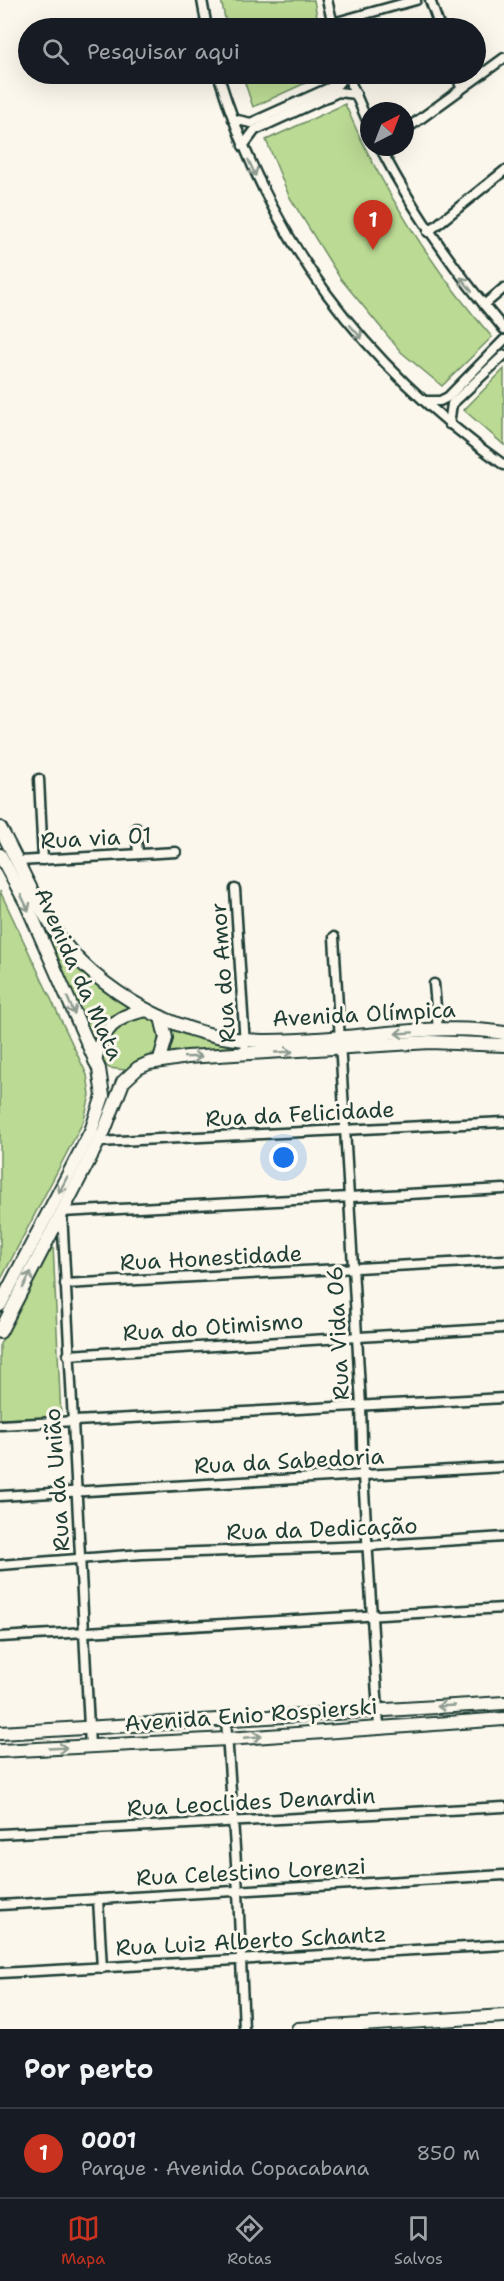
<!DOCTYPE html>
<html lang="pt">
<meta charset="utf-8">
<style>
:root{--surface:#171b24;--page:#242831;--text:#f1f3f6;--muted:#9ea1a6;--line:#363941;--accent:#c8321e}
body{margin:0;font-family:"Shantell Sans",sans-serif;background:var(--page);color:var(--text)}
.compass{position:absolute;left:360px;top:102px;width:54px;height:54px;border-radius:50%;background:var(--surface);box-shadow:0 6px 24px #0002;rotate:42deg}
.you{position:absolute;left:284px;top:1158px;width:21px;height:21px;margin:-15px;border:4px solid #fff;border-radius:50%;background:#1a73e8;box-shadow:0 0 0 9px #1a73e833}
.badge{display:grid;place-items:center;width:39px;height:39px;border-radius:50%;background:var(--accent);color:#fff;font-size:20px;font-weight:700}
.pin{position:absolute;translate:-50% -50px;filter:drop-shadow(0 2px 3px #0008)}
.pin::after{content:'';position:absolute;top:32px;width:21px;height:18px;background:inherit;clip-path:polygon(0 0,100% 0,50% 100%)}
.list{margin:0;padding:0;list-style:none}
h2{display:flex;justify-content:space-between;align-items:center;height:78px;margin:0;padding:0 24px;font-size:26px}
h2 small{font-size:20px;font-weight:400;color:var(--muted)}
.list li{display:grid;grid-template-columns:39px 1fr auto;gap:18px;align-items:center;box-sizing:border-box;height:90px;padding:0 24px;border-top:2px solid var(--line)}
.list b{display:block;font-size:22px;white-space:nowrap}
.list p{margin:0;font-size:20px;white-space:nowrap;color:var(--muted)}
.list em{font-size:20px;font-style:normal;color:var(--muted)}
.icon{flex:none;width:33px;height:33px;fill:none;stroke:currentColor;stroke-width:2;stroke-linecap:round;stroke-linejoin:round}
.map{position:relative;flex:none;width:504px;height:2029px;overflow:hidden}
.search{position:absolute;background:var(--surface);box-shadow:0 6px 24px #0002;left:18px;right:18px;top:18px;height:66px;display:flex;align-items:center;gap:15px;box-sizing:border-box;padding:0 21px;border-radius:33px;color:var(--muted);font-size:22px}
.sheet{height:168px;background:var(--surface)}
nav{display:flex;justify-content:space-around;align-items:center;box-sizing:border-box;height:84px;border-top:2px solid var(--line);background:var(--surface);font-size:16px;color:var(--muted)}
nav a{display:grid;justify-items:center;gap:3px}
nav .on{color:var(--accent)}
.map>svg:first-child{display:block}
.green{fill:#bbda93;stroke:#6d8c64;stroke-width:1.5}
.lines{fill:none;stroke-linecap:round;stroke-linejoin:round}
.street-casing{stroke:#1f3d34;stroke-width:13}
.secondary-casing{stroke:#1f3d34;stroke-width:16}
.street{stroke:#fbf7ec;stroke-width:8}
.secondary{stroke:#fbf7ec;stroke-width:12}
.oneway{stroke:#8d9a90}
.labels{text-anchor:middle;dominant-baseline:central;stroke-width:6;stroke-linejoin:round;paint-order:stroke}
.street-label{font-size:22px;fill:#1f3d34;stroke:#fbf7ec}
</style>
<div class="map">
<svg width="504" height="2029" viewBox="0 0 504 2029">
<rect width="100%" height="100%" fill="#fbf7ec"/>
<filter id="ink" filterUnits="userSpaceOnUse"><feTurbulence type="fractalNoise" baseFrequency=".0167" numOctaves="2"/><feDisplacementMap in="SourceGraphic" scale="12" xChannelSelector="R" yChannelSelector="G"/><feConvolveMatrix kernelMatrix="1 2 1 2 8 2 1 2 1" color-interpolation-filters="sRGB"/></filter>
<g filter="url(#ink)">
<g class="green">
<polygon points="221,0 314,0 319,28 227,28"/>
<polygon points="242,74 325,74 253,107"/>
<path d="M 345,104 C 379,185 434,271 492,337 L 442,386 L 401,352 L 340,278 L 289,196 L 266,140 Z"/>
<polygon points="504,369 504,445 464,410"/>
<polygon points="0,891 87,1075 90,1095 84,1120 0,1281"/>
<path d="M 37,912 L 132,1007 C 113,1010 100,1025 94,1043 Z"/>
<path d="M 135,1016 L 151,1016 L 159,1024 L 157,1051 L 125,1070 L 109,1068 L 101,1059 C 106,1036 115,1028 135,1016 Z"/>
<polygon points="169,1026 238,1046 239,1048 168,1053 171,1041"/>
<polygon points="53,1245 61,1417 0,1419 0,1344"/>
</g>
<g class="lines">
<defs>
<g id="street">
<polyline points="202,0 207,28"/>
<polyline points="327,0 334,28"/>
<polyline points="430,0 440,28"/>
<polyline points="333,23 416,0"/>
<path d="M 218,74 C 269,240 363,365 504,465"/>
<polyline points="347,74 369,125"/>
<polyline points="456,74 461,87"/>
<polyline points="233,119 251,123 338,84 346,74"/>
<polyline points="405,130 504,58"/>
<polyline points="243,146 255,130 338,92 356,94"/>
<path d="M 380,147 C 414,214 456,272 504,329"/>
<polyline points="428,232 504,171"/>
<polyline points="484,305 504,288"/>
<polyline points="425,401 440,401 448,397 504,340"/>
<polyline points="449,424 452,404 504,355"/>
<polyline points="39,779 43,860"/>
<polyline points="136,828 138,854"/>
<polyline points="19,861 176,852"/>
<polyline points="235,889 245,1045"/>
<polyline points="334,937 361,1406 363,1476 379,1727"/>
<polyline points="434,984 438,1030"/>
<polyline points="98,1142 504,1122"/>
<polyline points="65,1284 504,1260"/>
<polyline points="68,1355 504,1328"/>
<polyline points="0,1425 504,1398"/>
<polyline points="0,1496 504,1467"/>
<polyline points="0,1565 142,1554 367,1546 504,1537"/>
<polyline points="0,1637 504,1608"/>
<polyline points="226,1720 238,1891 244,2029"/>
<polyline points="90,1746 62,1212 504,1189"/>
<polyline points="0,1834 504,1807"/>
<polyline points="98,1899 102,1968"/>
<polyline points="0,1905 504,1875"/>
<polyline points="0,1973 504,1945"/>
</g>
<g id="secondary">
<path d="M 0,828 C 16,857 29,888 46,917 C 84,983 169,1034 245,1040 C 277,1043 313,1039 345,1037 C 397,1033 452,1024 504,1033"/>
<polyline points="0,855 26,903 99,1069 103,1096 91,1131 0,1305"/>
<polyline points="160,1059 166,1038 161,1017"/>
<path d="M 95,1061 C 101,1030 116,1015 147,1010"/>
<polyline points="0,1332 104,1131 123,1082 138,1068 149,1063 187,1057 430,1042 504,1045"/>
<polyline points="0,1733 504,1703"/>
<polyline points="0,1751 227,1739 504,1719"/>
<polyline points="298,2029 504,2016"/>
</g>
</defs>
<use href="#street" class="street-casing"/>
<use href="#secondary" class="secondary-casing"/>
<use href="#street" class="street"/>
<use href="#secondary" class="secondary"/>
</g>
<defs><path id="oneway-shaft" d="M-6 0H5M1.5-3L5.5 0L1.5 3" fill="none" stroke-width="1.6" stroke-linecap="round" stroke-linejoin="round" transform="scale(1.5)"/></defs>
<g class="oneway">
<use href="#oneway-shaft" transform="translate(252 168) rotate(66)"/>
<use href="#oneway-shaft" transform="translate(466 284) rotate(-129)"/>
<use href="#oneway-shaft" transform="translate(356 332) rotate(49)"/>
<use href="#oneway-shaft" transform="translate(25 903) rotate(64)"/>
<use href="#oneway-shaft" transform="translate(71 1006) rotate(67)"/>
<use href="#oneway-shaft" transform="translate(404 1033) rotate(176)"/>
<use href="#oneway-shaft" transform="translate(284 1052) rotate(-3)"/>
<use href="#oneway-shaft" transform="translate(193 1057) rotate(-2)"/>
<use href="#oneway-shaft" transform="translate(63 1185) rotate(117)"/>
<use href="#oneway-shaft" transform="translate(27 1280) rotate(-63)"/>
<use href="#oneway-shaft" transform="translate(446 1706) rotate(177)"/>
<use href="#oneway-shaft" transform="translate(253 1737) rotate(-5)"/>
<use href="#oneway-shaft" transform="translate(58 1748) rotate(-3)"/>
</g>
</g>
<g class="labels">
<g class="street-label">
<text transform="translate(96 838) rotate(-3)">Rua via 01</text>
<text transform="translate(223 973) rotate(-94)">Rua do Amor</text>
<text transform="translate(79 974) rotate(66)">Avenida da Mata</text>
<text transform="translate(364 1014) rotate(-3)">Avenida Olímpica</text>
<text transform="translate(300 1114) rotate(-3)">Rua da Felicidade</text>
<text transform="translate(211 1258) rotate(-3)">Rua Honestidade</text>
<text transform="translate(213 1327) rotate(-4)">Rua do Otimismo</text>
<text transform="translate(338 1333) rotate(-93)">Rua Vida 06</text>
<text transform="translate(289 1461) rotate(-3)">Rua da Sabedoria</text>
<text transform="translate(57 1480) rotate(-94)">Rua da União</text>
<text transform="translate(322 1529) rotate(-2)">Rua da Dedicação</text>
<text transform="translate(251 1715) rotate(-4)">Avenida Enio Rospierski</text>
<text transform="translate(251 1802) rotate(-3)">Rua Leoclides Denardin</text>
<text transform="translate(251 1872) rotate(-3)">Rua Celestino Lorenzi</text>
<text transform="translate(251 1941) rotate(-3)">Rua Luiz Alberto Schantz</text>
</g>
</g>
</svg>
<svg class="compass" viewBox="-18 -18 36 36"><path d="M0-13l5 13h-10z" fill="#e53935"/><path d="M0 13l5-13h-10z" fill="#9ea1a6"/></svg>
<div class="you"></div>
<div class="pin badge" style="left:373px;top:250px">1</div>
<div class="search"><svg class="icon" aria-label="search" viewBox="0 0 24 24"><circle cx="10" cy="10" r="6"/><path d="M15 15l6 6"/></svg>Pesquisar aqui</div>
</div>
<section class="sheet">
<h2>Por perto<small></small></h2>
<ul class="list">
<li><span class="badge">1</span><div><b>0001</b><p>Parque · Avenida Copacabana</p></div><em>850 m</em></li>
</ul>
</section>
<nav>
<a class="on"><svg class="icon" aria-label="map" viewBox="0 0 24 24"><path d="M3 6l6-2 6 2 6-2v14l-6 2-6-2-6 2zM9 4v14M15 6v14"/></svg>Mapa</a>
<a><svg class="icon" aria-label="directions" viewBox="0 0 24 24"><path d="M12 3l9 9-9 9-9-9zM9 14v-3h6M13 9l2 2-2 2"/></svg>Rotas</a>
<a><svg class="icon" aria-label="saved" viewBox="0 0 24 24"><path d="M7 4h10v16l-5-4-5 4z"/></svg>Salvos</a>
</nav>
